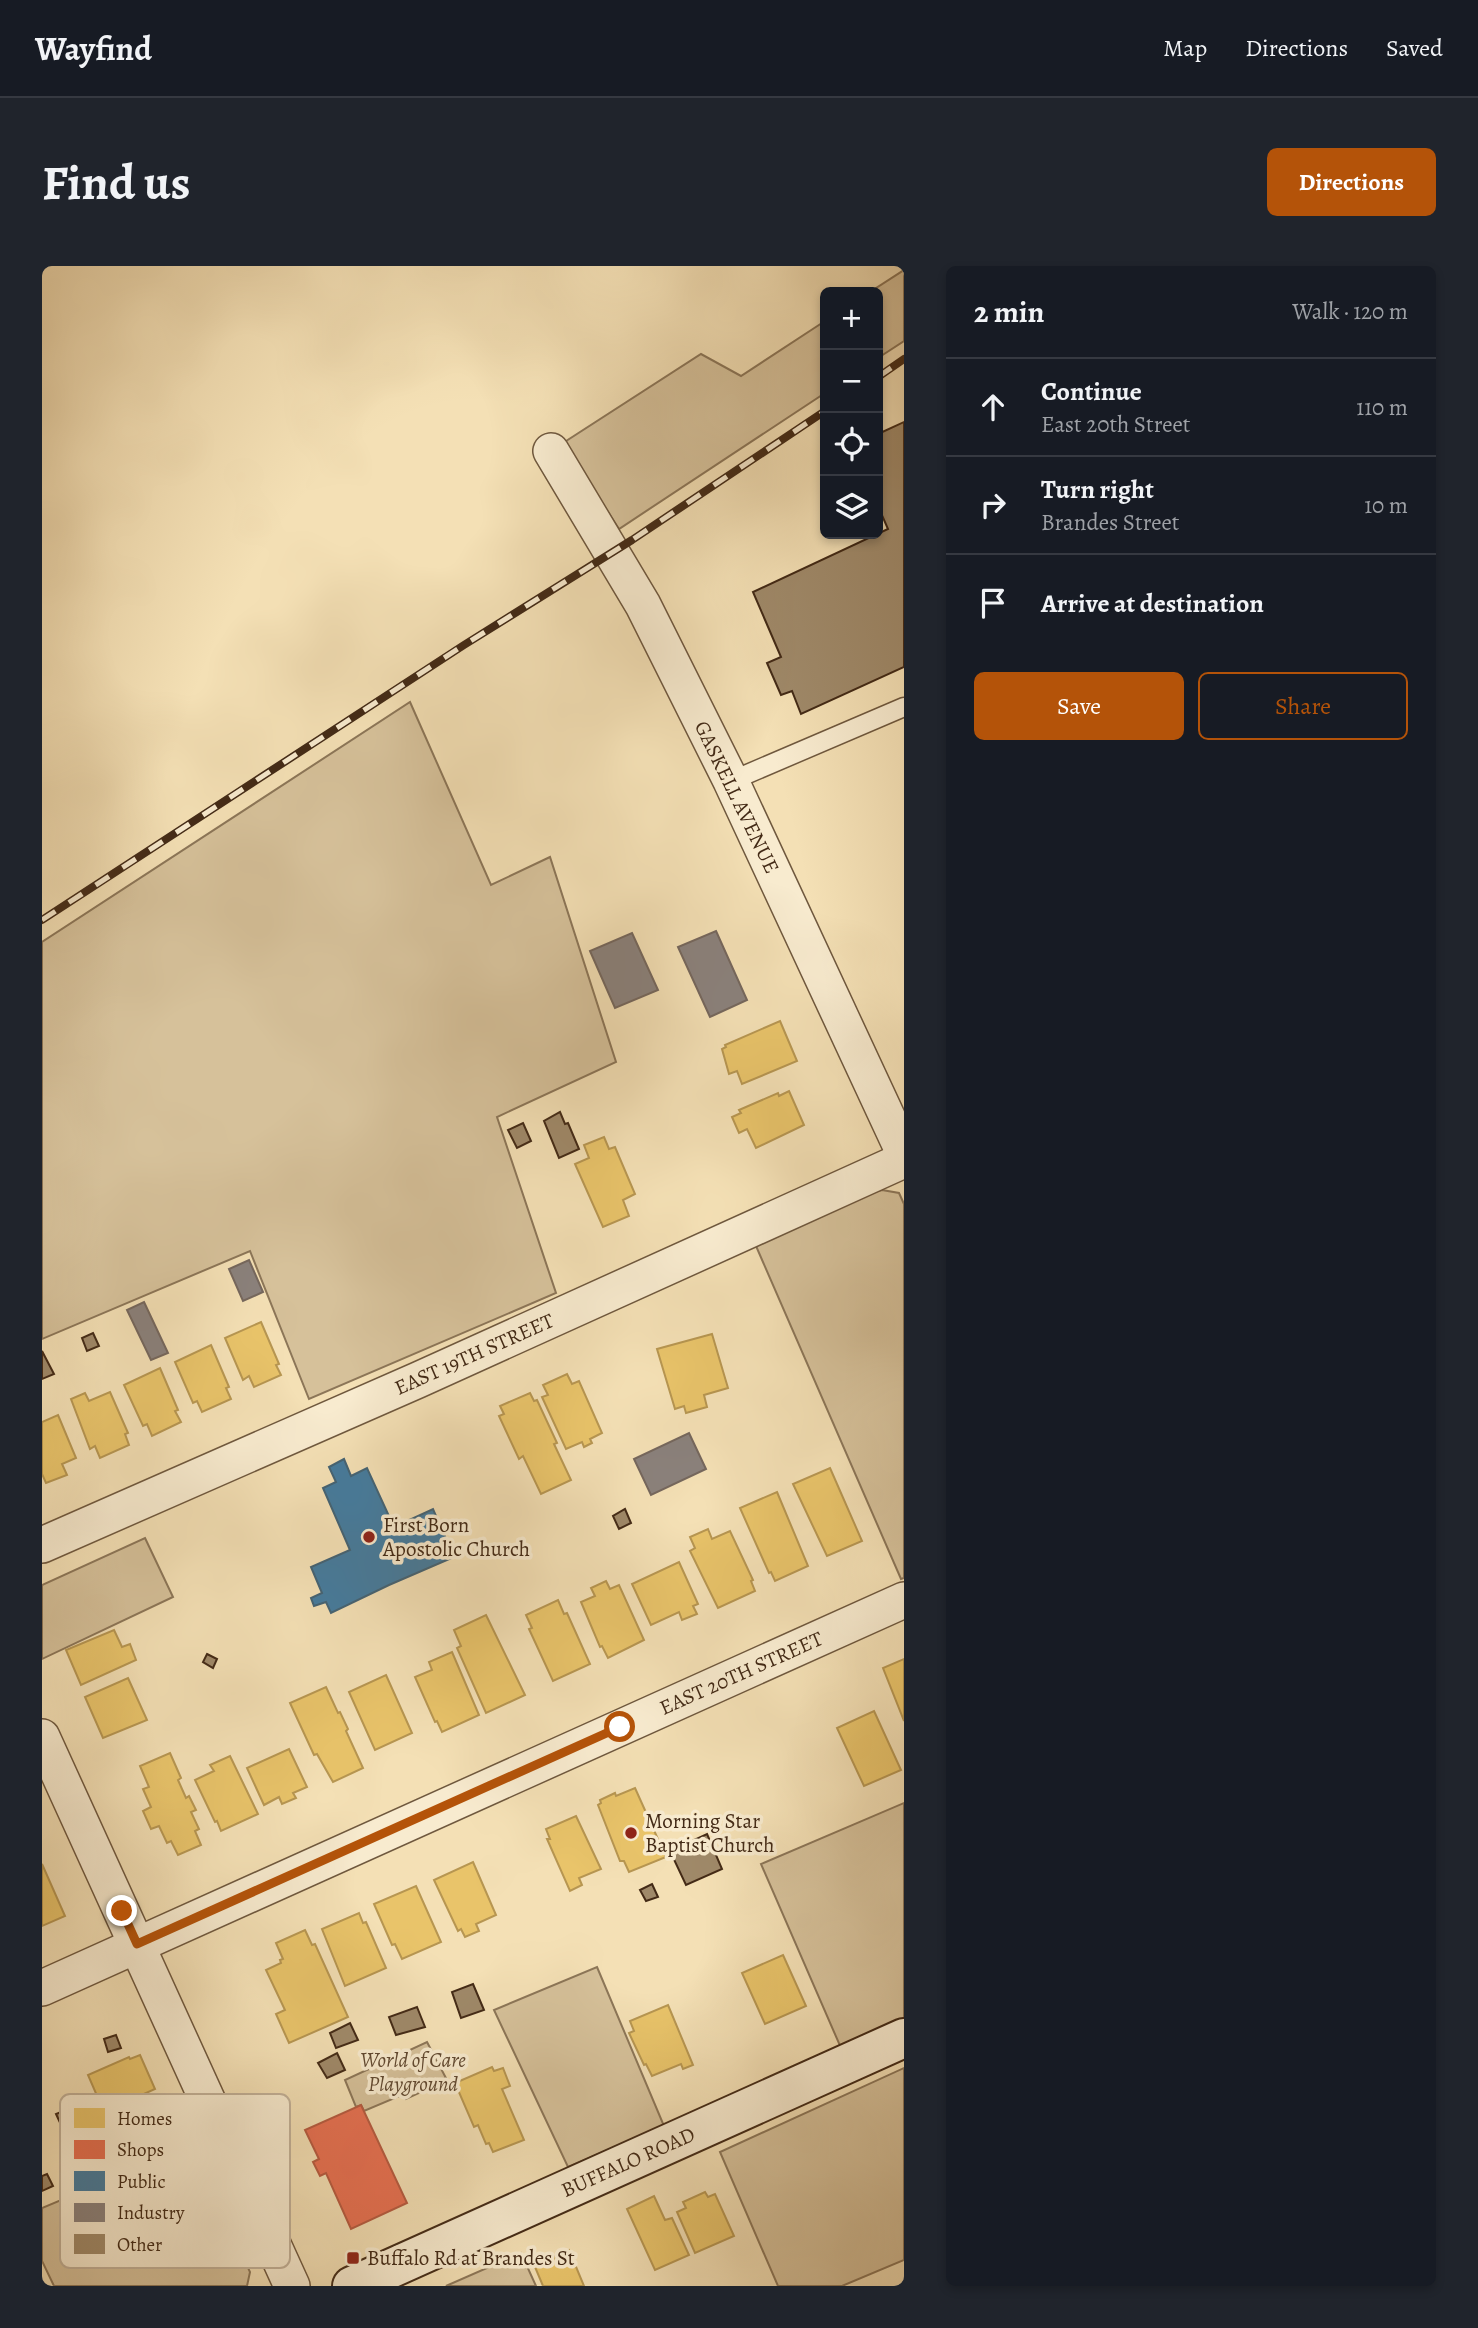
<!DOCTYPE html>
<meta charset="utf-8">
<style>
:root{--surface:#171b24;--page:#20242c;--text:#f1f3f6;--muted:#9ea1a6;--line:#363941;--accent:#b45309}
body{margin:0;font-family:Alegreya,serif;background:var(--page);color:var(--text)}
.controls{position:absolute;right:21px;top:21px;display:grid;overflow:hidden;border-radius:10px;box-shadow:0 4px 10px #0003}
.controls button{width:63px;height:63px;display:grid;place-items:center;padding:0;border:0;border-bottom:2px solid var(--line);background:var(--surface);color:var(--text);font:35px sans-serif}
.stop{position:absolute;width:21px;height:21px;margin:-16px;border:5px solid #b45309;border-radius:50%;background:#fff}
.stop.end{background:#b45309;border-color:#fff;box-shadow:0 2px 7px #0008}
.list{margin:0;padding:0;list-style:none}
h2{display:flex;justify-content:space-between;align-items:center;height:91px;margin:0;padding:0 28px;font-size:30px}
h2 small{font-size:23px;font-weight:400;color:var(--muted)}
.list li{display:grid;grid-template-columns:46px 1fr auto;gap:21px;align-items:center;box-sizing:border-box;height:98px;padding:0 28px;border-top:2px solid var(--line)}
.list b{display:block;font-size:26px;white-space:nowrap}
.list p{margin:0;font-size:23px;white-space:nowrap;color:var(--muted)}
.list em{font-size:23px;font-style:normal;color:var(--muted)}
.actions{display:flex;gap:14px;padding:21px 28px}
.actions a{flex:1;padding:16px 0;border:2px solid var(--accent);border-radius:10px;text-align:center;font-size:24px;color:var(--accent)}
.actions .main{background:var(--accent);color:#fff}
.icon{flex:none;width:38px;height:38px;fill:none;stroke:currentColor;stroke-width:2;stroke-linecap:round;stroke-linejoin:round}
.map{position:relative;flex:none;width:862px;height:2020px;overflow:hidden;border-radius:10px}
header{display:flex;align-items:center;gap:42px;box-sizing:border-box;height:98px;padding:0 35px;background:var(--surface);border-bottom:2px solid var(--line)}
header strong{font-size:33px}
nav{display:flex;gap:38px;margin-inline-start:auto;font-size:24px}
.intro{display:flex;align-items:center;justify-content:space-between;box-sizing:border-box;height:168px;padding:0 42px}
h1{margin:0;font-size:49px}
.button{padding:18px 32px;border-radius:10px;background:var(--accent);color:#fff;font-size:24px;font-weight:700}
main{display:flex;gap:42px;padding:0 42px}
aside{flex:1;background:var(--surface);border-radius:10px;box-shadow:0 4px 10px #0003}
.map>svg:first-child{display:block}
.green{fill:#d6c19a;stroke:#8c7658;stroke-width:2}
.homes{fill:#e9c46a;stroke:#b79651;stroke-width:2}
.shops{fill:#e76f51;stroke:#b65a3f;stroke-width:2}
.public{fill:#457b9d;stroke:#446374;stroke-width:2}
.industry{fill:#8a817c;stroke:#75675d;stroke-width:2}
.building{fill:#9f8969;stroke:#432a16;stroke-width:2}
.lines{fill:none;stroke-linecap:round;stroke-linejoin:round}
.service-casing{stroke:#6f583e;stroke-width:21}
.minor-casing{stroke:#6f583e;stroke-width:38}
.secondary-casing{stroke:#432a16;stroke-width:42}
.service{stroke:#f8ebcf;stroke-width:18}
.minor{stroke:#f8ebcf;stroke-width:35}
.secondary{stroke:#f8ebcf;stroke-width:38}
.rail-casing{stroke:#432a16;stroke-width:8}
.rail{stroke:#f8ebcf;stroke-width:5;stroke-dasharray:16;stroke-linecap:butt}
.route{stroke:#b45309;stroke-width:9}
.poi-dot{fill:#8f2418;stroke:#f8ebcf;stroke-width:2.5}
.labels{text-anchor:middle;dominant-baseline:central;stroke-width:7;stroke-linejoin:round;paint-order:stroke}
.street-label{font-size:21px;fill:#432a16;stroke:#f8ebcf}
.poi-label{font-size:21px;fill:#432a16;stroke:#f8ebcf;text-anchor:start}
.park-label{font-size:21px;font-style:italic;fill:#604830;stroke:#f8ebcf}
.key{fill:#f8ebcf;stroke:#c2b198;stroke-width:2}
.key-label{font-size:19px;fill:#432a16}
</style>
<header>
<strong>Wayfind</strong>
<nav><a>Map</a><a>Directions</a><a>Saved</a></nav>
</header>
<div class="intro"><h1>Find us</h1><a class="button">Directions</a></div>
<main>
<div class="map">
<svg width="862" height="2020" viewBox="0 0 862 2020">
<rect width="100%" height="100%" fill="#f4e0b5"/>
<filter id="stains"><feTurbulence type="fractalNoise" baseFrequency=".00286" numOctaves="4"/><feColorMatrix values="0 0 0 0 .2 0 0 0 0 .09 0 0 0 0 .02 0 0 0 .5 -.17"/></filter>
<radialGradient id="worn" r=".72"><stop offset=".6" stop-color="#630" stop-opacity="0"/><stop offset="1" stop-color="#630" stop-opacity=".3"/></radialGradient>
<g class="green">
<polygon points="862,4 862,75 836,92 836,26 828,26"/>
<polygon points="783,55 783,127 577,263 521,177 659,88 699,110"/>
<polygon points="368,436 449,619 508,591 574,796 455,851 514,1027 267,1133 208,985 0,1073 0,676"/>
<polygon points="840,924 857,927 862,938 862,1312 859,1313 714,980 832,926"/>
<polygon points="103,1272 131,1331 0,1393 0,1319"/>
<polygon points="862,1537 862,1752 799,1782 719,1598"/>
<polygon points="555,1701 622,1860 526,1901 452,1744"/>
<polygon points="385,1776 405,1814 364,1833 362,1828 322,1845 319,1839 314,1841 303,1814"/>
<polygon points="862,1802 862,1994 800,2020 736,2020 678,1886"/>
<polygon points="50,1921 70,1969 144,1933 148,1942 174,1931 208,2006 205,2020 12,2020 0,1995 0,1942"/>
<polygon points="479,1987 494,2020 404,2020"/>
</g>
<g class="homes">
<polygon points="738,755 755,795 700,818 695,805 687,808 680,783 684,781 683,779"/>
<polygon points="747,825 762,859 714,882 705,863 697,867 690,851 699,847 697,844 736,827 737,830"/>
<polygon points="562,871 567,883 573,881 593,928 581,934 587,950 561,961 533,898 547,892 542,879"/>
<polygon points="219,1056 237,1098 234,1099 239,1109 212,1121 207,1110 201,1114 183,1072"/>
<polygon points="670,1068 686,1122 662,1129 665,1141 644,1147 642,1140 633,1143 615,1083"/>
<polygon points="169,1079 187,1121 184,1122 189,1133 160,1146 155,1135 151,1137 133,1096"/>
<polygon points="118,1102 136,1144 133,1145 139,1156 110,1170 105,1158 101,1160 82,1119"/>
<polygon points="525,1108 530,1118 537,1115 560,1167 548,1173 550,1177 542,1181 540,1176 524,1183 500,1131 506,1129 501,1119"/>
<polygon points="68,1126 86,1167 83,1168 87,1179 58,1192 53,1180 48,1183 29,1133 43,1127 47,1135"/>
<polygon points="488,1127 492,1135 495,1134 515,1177 512,1178 529,1214 499,1228 481,1190 477,1193 457,1150 462,1148 458,1140"/>
<polygon points="16,1149 34,1192 20,1198 25,1209 4,1217 0,1208 0,1156"/>
<polygon points="788,1202 820,1275 785,1290 751,1218"/>
<polygon points="735,1226 766,1300 733,1315 729,1306 727,1307 698,1242"/>
<polygon points="666,1263 670,1273 688,1265 711,1314 709,1315 713,1325 676,1342 648,1285 653,1282 648,1271"/>
<polygon points="637,1296 656,1338 651,1340 655,1348 640,1354 637,1346 609,1359 590,1318"/>
<polygon points="564,1315 568,1323 577,1319 602,1374 566,1392 560,1380 558,1381 539,1336 553,1330 549,1322"/>
<polygon points="516,1334 522,1348 525,1347 548,1398 511,1415 487,1363 490,1362 484,1349"/>
<polygon points="444,1349 483,1429 444,1447 415,1382 419,1380 412,1364"/>
<polygon points="72,1364 80,1381 88,1378 94,1394 39,1419 24,1384"/>
<polygon points="410,1386 437,1449 400,1466 395,1455 393,1456 373,1411 390,1404 387,1396"/>
<polygon points="862,1393 862,1455 841,1402"/>
<polygon points="344,1409 370,1467 333,1484 307,1426"/>
<polygon points="86,1412 105,1454 61,1472 43,1431"/>
<polygon points="284,1421 296,1447 298,1446 306,1463 304,1465 321,1502 291,1516 275,1488 272,1489 248,1437"/>
<polygon points="832,1445 859,1504 822,1520 795,1462"/>
<polygon points="247,1483 265,1521 251,1527 254,1532 240,1538 237,1531 222,1539 205,1502"/>
<polygon points="128,1487 139,1512 136,1514 144,1532 147,1530 154,1544 149,1546 157,1563 153,1565 159,1579 136,1589 129,1575 125,1577 117,1560 109,1563 101,1545 109,1541 101,1523 107,1521 98,1500"/>
<polygon points="188,1490 216,1548 179,1565 175,1555 173,1556 153,1514 172,1505 168,1499"/>
<polygon points="593,1522 624,1591 587,1606 582,1595 578,1595 556,1539 559,1537 558,1534 573,1527 574,1530"/>
<polygon points="534,1550 559,1603 537,1612 540,1619 528,1625 505,1573 508,1573 504,1563"/>
<polygon points="431,1596 454,1649 434,1658 437,1665 423,1671 419,1663 416,1665 392,1614"/>
<polygon points="0,1598 23,1650 0,1660"/>
<polygon points="374,1620 399,1676 360,1693 353,1678 350,1679 332,1638"/>
<polygon points="317,1647 321,1657 324,1656 344,1702 303,1720 280,1663"/>
<polygon points="263,1664 270,1679 273,1678 306,1751 247,1777 234,1748 243,1744 224,1704 239,1697 238,1694 241,1693 234,1677"/>
<polygon points="741,1689 764,1740 723,1758 700,1707"/>
<polygon points="626,1739 651,1799 641,1803 639,1798 610,1810 604,1798 602,1799 587,1767 592,1765 588,1755"/>
<polygon points="98,1789 113,1823 62,1846 46,1809 87,1791 88,1793"/>
<polygon points="450,1801 452,1805 461,1802 468,1820 460,1823 482,1874 451,1886 447,1877 444,1878 436,1859 432,1861 413,1817"/>
<polygon points="663,1926 666,1931 673,1928 692,1970 653,1987 635,1946 644,1942 641,1936"/>
<polygon points="612,1930 623,1954 630,1952 647,1989 613,2004 585,1943"/>
<polygon points="527,1984 542,2020 501,2020 493,2001 512,1993 511,1991"/>
</g>
<polygon class="shops" points="319,1839 365,1937 309,1963 284,1907 278,1910 271,1896 277,1893 263,1864"/>
<polygon class="public" points="302,1193 309,1210 325,1202 352,1261 391,1243 412,1291 347,1319 289,1347 284,1336 272,1340 269,1332 280,1327 269,1301 308,1284 281,1222 294,1216 287,1201"/>
<g class="industry">
<polygon points="674,665 705,734 668,751 636,681"/>
<polygon points="590,667 616,724 573,742 548,685"/>
<polygon points="207,994 221,1026 201,1035 187,1003"/>
<polygon points="102,1036 126,1087 109,1094 85,1044"/>
<polygon points="647,1167 664,1203 609,1229 592,1193"/>
</g>
<g class="building">
<polygon points="862,156 862,401 759,448 750,425 739,429 725,397 739,391 711,326 846,263 836,240 836,168"/>
<polygon points="518,846 523,858 526,857 537,883 517,892 502,855"/>
<polygon points="481,857 489,875 475,882 466,864"/>
<polygon points="51,1067 57,1080 45,1085 40,1072"/>
<polygon points="0,1085 12,1108 0,1113"/>
<polygon points="583,1243 589,1257 577,1263 571,1250"/>
<polygon points="165,1388 175,1393 171,1402 161,1396"/>
<polygon points="665,1568 680,1603 644,1619 628,1585"/>
<polygon points="610,1618 616,1631 604,1635 598,1624"/>
<polygon points="431,1718 442,1744 419,1752 410,1726"/>
<polygon points="375,1741 383,1761 354,1769 347,1751"/>
<polygon points="308,1757 316,1774 294,1782 288,1767"/>
<polygon points="74,1769 79,1782 66,1786 62,1773"/>
<polygon points="295,1787 303,1804 285,1812 276,1797"/>
<polygon points="41,1837 57,1875 31,1885 14,1848"/>
<polygon points="5,1908 11,1920 0,1925 0,1910"/>
</g>
<g class="lines">
<defs>
<polyline id="service" points="689,515 862,441"/>
<g id="minor">
<polyline points="509,185 601,339 689,515 862,887"/>
<polyline points="0,1279 376,1114 862,894"/>
<polyline points="0,1471 250,2020"/>
<polyline points="0,1722 862,1334"/>
</g>
<polyline id="secondary" points="310,2020 862,1772"/>
</defs>
<use href="#service" class="service-casing"/>
<use href="#minor" class="minor-casing"/>
<use href="#secondary" class="secondary-casing"/>
<use href="#service" class="service"/>
<use href="#minor" class="minor"/>
<use href="#secondary" class="secondary"/>
<defs>
<g id="rail">
<polyline points="836,111 862,93"/>
<polyline points="0,654 422,379 590,274 783,145"/>
</g>
</defs>
<use href="#rail" class="rail-casing"/>
<use href="#rail" class="rail"/>
</g>
<g class="lines">
<polyline class="route" points="80,1645 95,1678 578,1461"/>
</g>
<g class="poi-dot">
<circle cx="327" cy="1271" r="7"/>
<circle cx="589" cy="1567" r="7"/>
<rect x="304" y="1985" width="14" height="14" rx="3.5"/>
</g>
<g class="labels">
<g class="street-label">
<text transform="translate(695 531) rotate(64)">GASKELL AVENUE</text>
<text transform="translate(432 1088) rotate(-24)">EAST 19TH STREET</text>
<text transform="translate(699 1407) rotate(-24)">EAST 20TH STREET</text>
<text transform="translate(586 1896) rotate(-24)">BUFFALO ROAD</text>
</g>
<g class="poi-label">
<text x="341" y="1259">First Born<tspan x="341" dy="24">Apostolic Church</tspan></text>
<text x="603" y="1555">Morning Star<tspan x="603" dy="24">Baptist Church</tspan></text>
<text x="325" y="1992">Buffalo Rd at Brandes St</text>
</g>
<g class="park-label">
<text x="371" y="1794">World of Care<tspan x="371" dy="24">Playground</tspan></text>
</g>
</g>
<rect x="18" y="1828" width="230" height="174" rx="10" class="key"/>
<rect x="32" y="1842" width="31" height="20" fill="#e9c46a"/>
<rect x="32" y="1874" width="31" height="19" fill="#e76f51"/>
<rect x="32" y="1905" width="31" height="20" fill="#457b9d"/>
<rect x="32" y="1937" width="31" height="19" fill="#8a817c"/>
<rect x="32" y="1968" width="31" height="20" fill="#9f8969"/>
<g class="key-label">
<text x="75" y="1859">Homes</text>
<text x="75" y="1890">Shops</text>
<text x="75" y="1922">Public</text>
<text x="75" y="1953">Industry</text>
<text x="75" y="1985">Other</text>
</g>
<rect width="100%" height="100%" filter="url(#stains)"/>
<rect width="100%" height="100%" fill="url(#worn)"/>
</svg>
<div class="controls">
<button>+</button>
<button>−</button>
<button><svg class="icon" aria-label="locate" viewBox="0 0 24 24"><circle cx="12" cy="12" r="6"/><path d="M12 2v4M12 18v4M2 12h4M18 12h4"/></svg></button>
<button><svg class="icon" aria-label="layers" viewBox="0 0 24 24"><path d="M12 4l9 5-9 5-9-5zM3 14l9 5 9-5"/></svg></button>
</div>
<div class="stop" style="left:578px;top:1461px"></div>
<div class="stop end" style="left:80px;top:1645px"></div>
</div>
<aside>
<h2>2 min<small>Walk · 120 m</small></h2>
<ul class="list">
<li><svg class="icon" aria-label="ahead" viewBox="0 0 24 24"><path d="M12 20V5M6 11l6-6 6 6"/></svg><div><b>Continue</b><p>East 20th Street</p></div><em>110 m</em></li>
<li><svg class="icon" aria-label="right" viewBox="0 0 24 24"><path d="M7 20v-9h11M14 6l5 5-5 5"/></svg><div><b>Turn right</b><p>Brandes Street</p></div><em>10 m</em></li>
<li><svg class="icon" aria-label="arrive" viewBox="0 0 24 24"><path d="M6 21V4h12l-3 4 3 4H6"/></svg><div><b>Arrive at destination</b></div></li>
</ul>
<div class="actions"><a class="main">Save</a><a>Share</a></div>
</aside>
</main>
